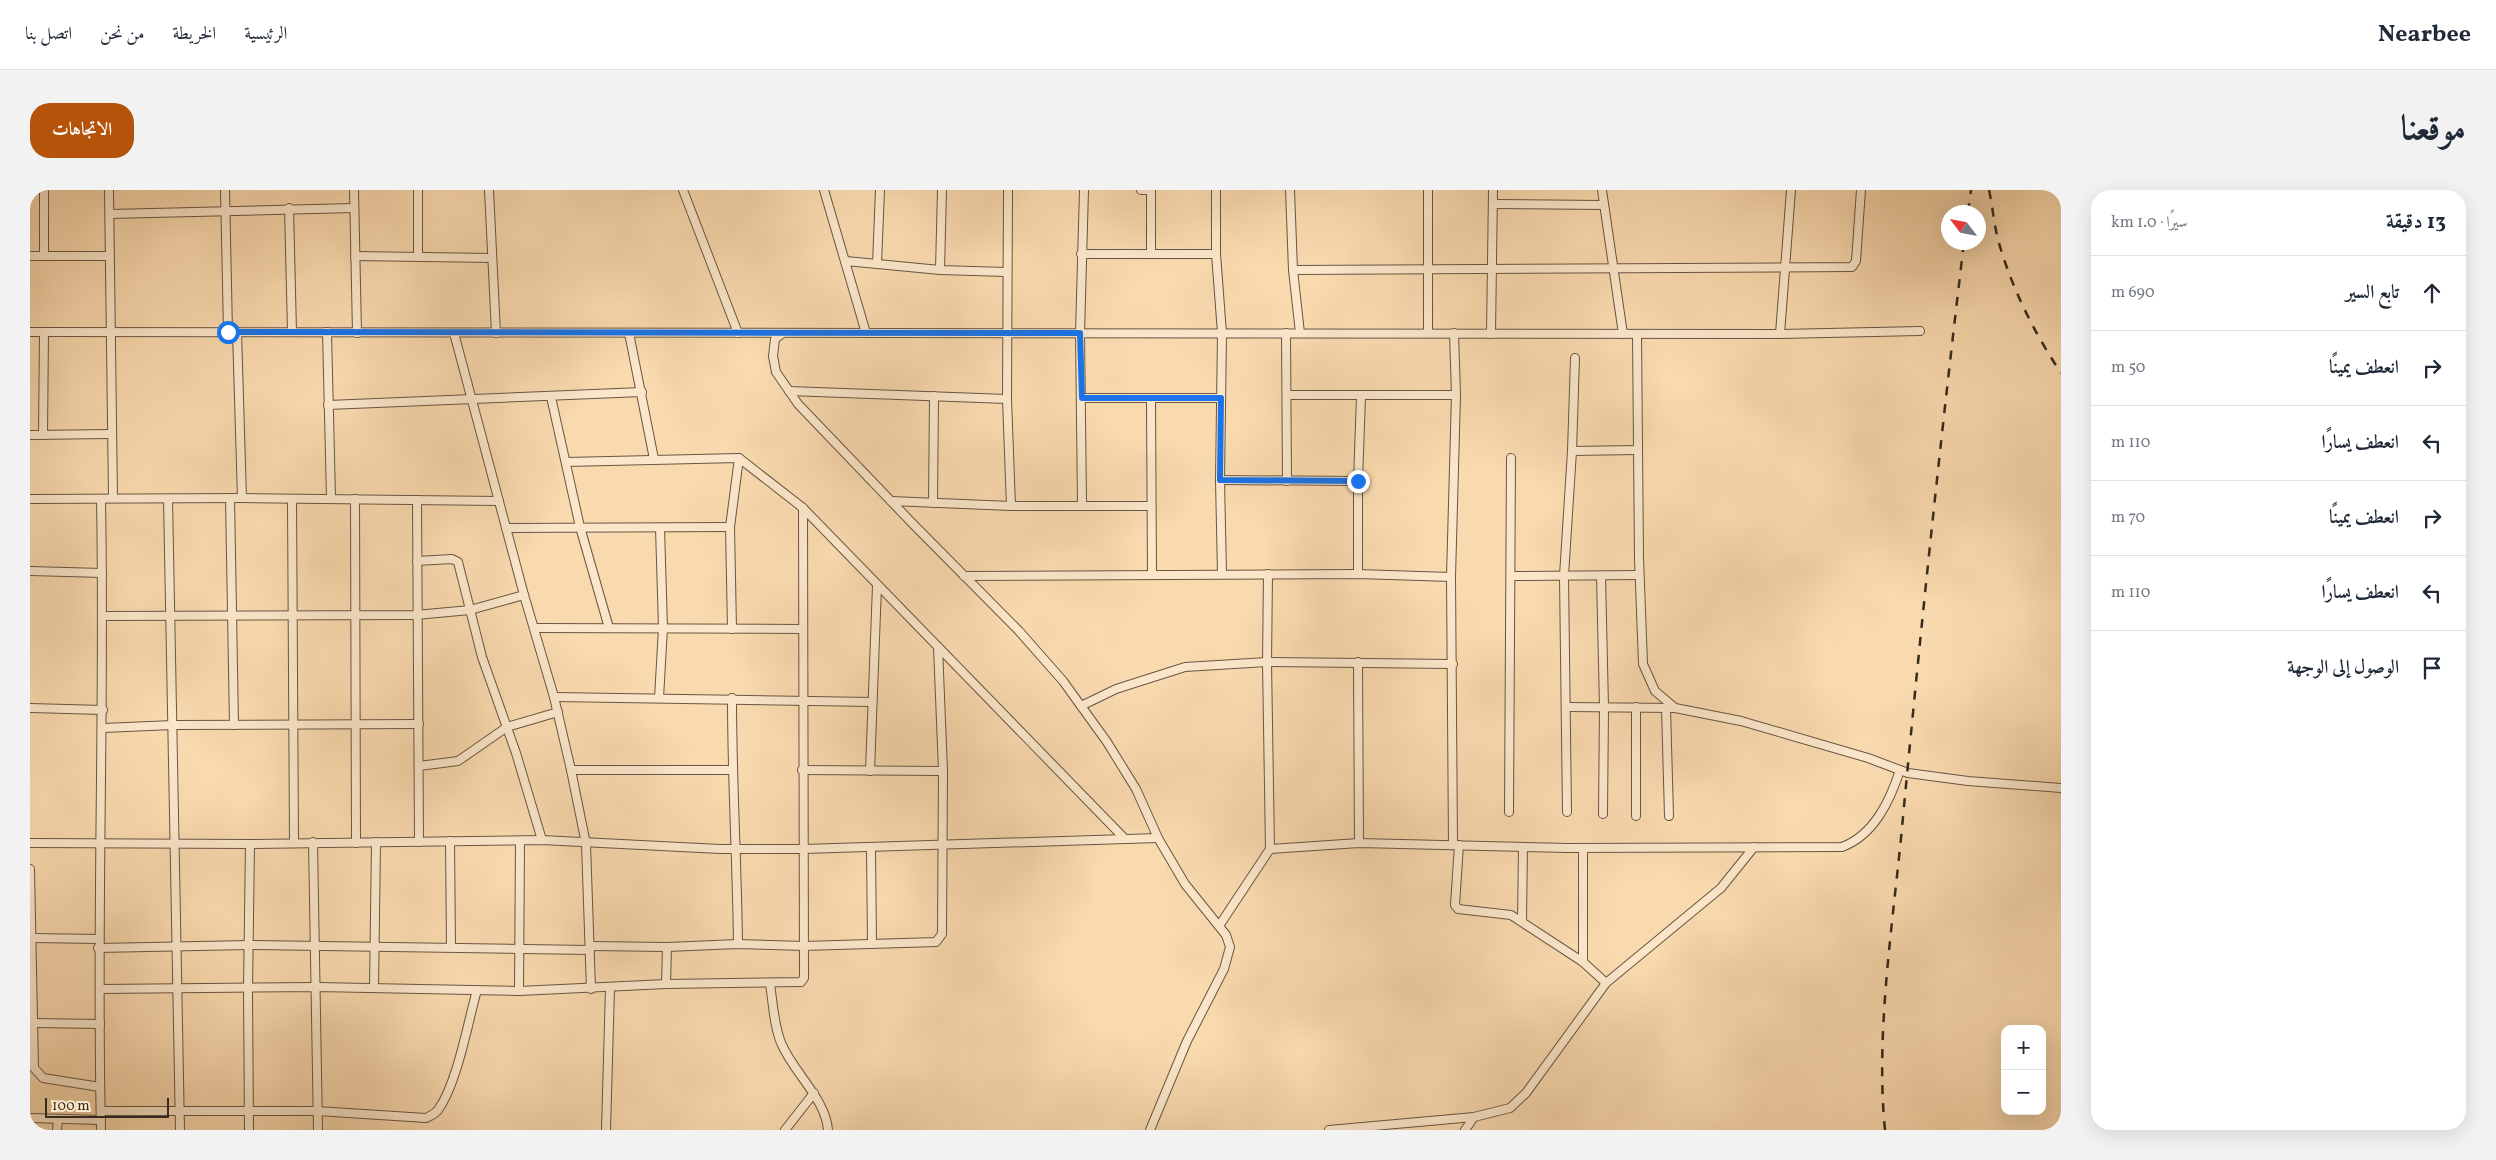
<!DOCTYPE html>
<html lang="ar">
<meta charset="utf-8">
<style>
:root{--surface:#fff;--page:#f2f2f3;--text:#1f2937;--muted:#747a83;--line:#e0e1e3;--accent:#b45309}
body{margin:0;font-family:Vollkorn,Amiri,serif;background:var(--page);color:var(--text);direction:rtl}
.controls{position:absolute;right:15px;bottom:15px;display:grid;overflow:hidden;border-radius:10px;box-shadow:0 5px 20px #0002}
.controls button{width:45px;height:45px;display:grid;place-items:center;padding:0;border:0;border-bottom:1px solid var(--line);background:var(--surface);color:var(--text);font:25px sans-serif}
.compass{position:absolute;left:1911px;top:15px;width:45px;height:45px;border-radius:50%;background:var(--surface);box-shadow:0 5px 20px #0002;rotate:302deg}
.scale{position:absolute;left:15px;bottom:12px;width:124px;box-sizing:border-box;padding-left:5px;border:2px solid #372a1f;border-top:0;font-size:14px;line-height:18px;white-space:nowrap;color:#372a1f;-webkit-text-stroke:4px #fbe6ca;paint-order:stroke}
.stop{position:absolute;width:15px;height:15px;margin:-11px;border:4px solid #1a73e8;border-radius:50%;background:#fff}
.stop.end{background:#1a73e8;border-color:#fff;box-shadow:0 1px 5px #0008}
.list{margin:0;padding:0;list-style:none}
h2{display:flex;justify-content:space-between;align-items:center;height:65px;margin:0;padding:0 20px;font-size:21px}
h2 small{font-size:16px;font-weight:400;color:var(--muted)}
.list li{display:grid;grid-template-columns:32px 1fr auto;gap:15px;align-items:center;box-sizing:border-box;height:75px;padding:0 20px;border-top:1px solid var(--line)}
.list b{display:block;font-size:19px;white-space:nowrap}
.list em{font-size:16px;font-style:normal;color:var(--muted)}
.icon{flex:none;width:28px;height:28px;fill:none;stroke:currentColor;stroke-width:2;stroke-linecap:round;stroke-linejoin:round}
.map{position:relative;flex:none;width:2031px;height:940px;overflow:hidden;direction:ltr;border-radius:20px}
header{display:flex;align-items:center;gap:30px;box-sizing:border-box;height:70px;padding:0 25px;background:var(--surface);border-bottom:1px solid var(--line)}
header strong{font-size:24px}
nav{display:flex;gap:28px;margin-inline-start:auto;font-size:18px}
.intro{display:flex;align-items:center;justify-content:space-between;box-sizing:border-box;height:120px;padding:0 30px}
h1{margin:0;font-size:35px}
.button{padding:12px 22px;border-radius:20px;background:var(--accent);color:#fff;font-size:18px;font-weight:700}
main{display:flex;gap:30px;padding:0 30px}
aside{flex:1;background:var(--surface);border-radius:20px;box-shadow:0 5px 20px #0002}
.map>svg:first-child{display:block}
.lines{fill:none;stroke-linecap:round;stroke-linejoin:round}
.street-casing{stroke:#685643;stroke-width:10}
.street{stroke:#fbe6ca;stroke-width:8}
.rail{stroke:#372a1f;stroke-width:2.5;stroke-dasharray:9 9;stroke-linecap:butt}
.route{stroke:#1a73e8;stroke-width:6}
</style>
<header>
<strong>Nearbee</strong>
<nav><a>الرئيسية</a><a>الخريطة</a><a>من نحن</a><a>اتصل بنا</a></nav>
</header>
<div class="intro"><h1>موقعنا</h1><a class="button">الاتجاهات</a></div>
<main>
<aside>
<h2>13 دقيقة<small>سيرًا · 1.0 km</small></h2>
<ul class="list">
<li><svg class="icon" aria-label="ahead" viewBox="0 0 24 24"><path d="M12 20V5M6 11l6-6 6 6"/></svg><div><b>تابع السير</b></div><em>690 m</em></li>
<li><svg class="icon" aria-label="right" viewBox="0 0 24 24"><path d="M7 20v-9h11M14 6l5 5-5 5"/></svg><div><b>انعطف يمينًا</b></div><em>50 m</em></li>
<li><svg class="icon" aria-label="left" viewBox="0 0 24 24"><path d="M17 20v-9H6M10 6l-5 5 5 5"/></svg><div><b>انعطف يسارًا</b></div><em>110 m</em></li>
<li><svg class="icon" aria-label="right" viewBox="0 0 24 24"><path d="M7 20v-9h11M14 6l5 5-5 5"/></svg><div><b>انعطف يمينًا</b></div><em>70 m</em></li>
<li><svg class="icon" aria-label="left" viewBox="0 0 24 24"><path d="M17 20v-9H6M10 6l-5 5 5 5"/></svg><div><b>انعطف يسارًا</b></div><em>110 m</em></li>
<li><svg class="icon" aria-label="arrive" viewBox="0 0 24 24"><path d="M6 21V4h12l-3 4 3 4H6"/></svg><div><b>الوصول إلى الوجهة</b></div></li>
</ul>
</aside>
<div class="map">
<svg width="2031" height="940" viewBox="0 0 2031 940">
<rect width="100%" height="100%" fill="#f9d9ae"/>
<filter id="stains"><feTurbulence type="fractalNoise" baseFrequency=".004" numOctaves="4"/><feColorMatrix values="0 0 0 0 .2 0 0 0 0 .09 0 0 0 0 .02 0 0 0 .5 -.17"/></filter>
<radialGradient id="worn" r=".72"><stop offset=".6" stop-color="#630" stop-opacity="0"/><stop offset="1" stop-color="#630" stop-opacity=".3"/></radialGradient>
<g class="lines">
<defs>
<g id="street">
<polyline points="79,0 83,308"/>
<polyline points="195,0 198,142"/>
<polyline points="324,0 327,143"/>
<polyline points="388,0 388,67"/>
<polyline points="459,0 466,143"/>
<polyline points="653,0 708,143"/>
<polyline points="794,0 836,143"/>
<polyline points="978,0 977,209 981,316"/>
<polyline points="1111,0 1121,0"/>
<polyline points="1121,0 1121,64"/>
<polyline points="1186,0 1186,64 1192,143 1190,290 1192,384"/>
<polyline points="1260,0 1263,80 1270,143"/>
<polyline points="1398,0 1398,143"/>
<polyline points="1572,0 1593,144"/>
<polyline points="1463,14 1574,15"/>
<polyline points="259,18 262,142"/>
<polyline points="80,24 323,18"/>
<polyline points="1051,64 1186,64"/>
<polyline points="0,66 79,66"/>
<polyline points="14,66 14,0"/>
<polyline points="325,66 461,68"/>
<polyline points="816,71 910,80 976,82"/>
<polyline points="847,74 850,0"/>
<polyline points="910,80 912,0"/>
<polyline points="1263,80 1822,77 1826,71 1831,0"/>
<polyline points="0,142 1750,144 1890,141"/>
<polyline points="207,142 212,308"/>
<polyline points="297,142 301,308"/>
<polyline points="424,143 494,405 524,507 541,580 556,654 561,799"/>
<polyline points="599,143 624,269"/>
<polyline points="753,143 745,149 743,166 746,182 768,214 882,333 989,441 1033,491 1077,552 1106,599 1128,648 1155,694 1196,745 1200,757 1194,779 1157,851 1120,940"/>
<polyline points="1256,143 1257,291"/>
<polyline points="1461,144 1463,0"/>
<polyline points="1607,144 1609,368 1613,474 1625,501 1645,518 1711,531 1838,568 1878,583 1938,591 2031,598"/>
<polyline points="1750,144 1761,0"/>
<polyline points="759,201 977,209"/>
<polyline points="1257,205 1426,205"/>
<polyline points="521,207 550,337 579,438"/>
<polyline points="1052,208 1191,208"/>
<polyline points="1121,209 1122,384"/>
<polyline points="298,215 612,202"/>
<polyline points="0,245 81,244"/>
<polyline points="13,245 14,142"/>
<polyline points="1542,261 1607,260"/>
<polyline points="536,272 709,268 773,318 1095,649"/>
<polyline points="1190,290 1328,291"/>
<polyline points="200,308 204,535"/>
<polyline points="0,309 212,308 469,311"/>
<path d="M 138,309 C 143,519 145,730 150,940"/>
<polyline points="262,309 264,652"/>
<polyline points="325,309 326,653"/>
<polyline points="387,310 389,652"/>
<polyline points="861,311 981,316 1121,316"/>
<polyline points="903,313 904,206"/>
<polyline points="1052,315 1050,143 1054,0"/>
<polyline points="476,338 700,337"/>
<polyline points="387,371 422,369 428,372 452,467 486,563 512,650"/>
<polyline points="0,381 72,383"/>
<polyline points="1238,384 1237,472 1240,659"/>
<polyline points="1328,384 1328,291 1331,206"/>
<polyline points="934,386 1328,384 1421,387"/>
<polyline points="1482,386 1609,385"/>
<polyline points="1571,386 1574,517 1573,624"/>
<polyline points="73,426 386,425 440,420 494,405"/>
<polyline points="505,438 773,439"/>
<polyline points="702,439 700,337 709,268"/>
<polyline points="1328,472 1329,653"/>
<polyline points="524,507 842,512"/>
<polyline points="629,508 633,438 630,338"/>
<path d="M 702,508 C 702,590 707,672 708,754"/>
<polyline points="1051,516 1086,499 1155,477 1237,472 1423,474"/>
<polyline points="1537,517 1645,518"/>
<polyline points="0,518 73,520"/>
<polyline points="1636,518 1639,626"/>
<polyline points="73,538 143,535 389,534"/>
<polyline points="389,576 428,571 477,537 528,522"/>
<polyline points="541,580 702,580"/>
<polyline points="772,580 913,581"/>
<polyline points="840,581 847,396"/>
<polyline points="1479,622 1481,268"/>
<polyline points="1537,622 1534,386 1542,261 1545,168"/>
<polyline points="1606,626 1606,517"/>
<polyline points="420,651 421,757"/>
<polyline points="283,652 288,940"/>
<polyline points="0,653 220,654 512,650 690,659 773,659 1128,648"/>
<polyline points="1423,655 1421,387 1426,205 1424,143"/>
<polyline points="1429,655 1425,715 1428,719 1481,725 1553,772 1576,793"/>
<polyline points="841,658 842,754"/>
<polyline points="0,679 4,878 13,888 70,897"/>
<polyline points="1492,732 1493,657"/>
<path d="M 1189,736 L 1240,659 L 1329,653 L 1538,658 L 1812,657 C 1844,645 1860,611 1870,580"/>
<polyline points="2,748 69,749"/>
<polyline points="560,756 637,757 708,754 774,756 906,752 912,744 913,581 908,457"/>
<polyline points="68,758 219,755 560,760"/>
<polyline points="1553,772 1553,658"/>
<polyline points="636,794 637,757"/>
<path d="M 740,794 C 743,813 744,838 752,855 C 765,884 796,910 798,940"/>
<polyline points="344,798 346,652"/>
<polyline points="70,799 287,797 489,801 636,794 771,792 774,788 773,318"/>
<polyline points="489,801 490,651"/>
<polyline points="3,833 70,834"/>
<path d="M 71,921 L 287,921 L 396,928 C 400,926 405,924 408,920 C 427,894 438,832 447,800"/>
<polyline points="0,928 71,930"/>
<polyline points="27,940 28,929"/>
<path d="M 71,940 C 66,730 75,520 71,310"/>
<polyline points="219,940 218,799 220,654"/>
<polyline points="576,940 580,798"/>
<polyline points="755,940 784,903"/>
<polyline points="1299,940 1444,927 1480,918 1496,903 1576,793 1691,698 1724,657"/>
<polyline points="1435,940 1444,927"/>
</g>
</defs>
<use href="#street" class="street-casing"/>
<use href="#street" class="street"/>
<g class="rail">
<path d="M 1959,0 C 1963,18 1964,36 1969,53 C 1982,99 2005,144 2031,183"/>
<polyline points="1938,22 1941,0"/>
<path d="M 1855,940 C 1845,841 1864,727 1873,627 C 1891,436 1911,244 1934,52"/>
</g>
</g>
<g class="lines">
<polyline class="route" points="198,142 1050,143 1052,208 1191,208 1190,290 1328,291"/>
</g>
<rect width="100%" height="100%" filter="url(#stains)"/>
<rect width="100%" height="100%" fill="url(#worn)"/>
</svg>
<div class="controls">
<button>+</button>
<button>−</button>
</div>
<svg class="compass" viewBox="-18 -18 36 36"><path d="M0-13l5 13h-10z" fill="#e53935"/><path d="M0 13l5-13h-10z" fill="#747a83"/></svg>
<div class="scale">100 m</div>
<div class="stop" style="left:198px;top:142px"></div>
<div class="stop end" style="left:1328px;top:291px"></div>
</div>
</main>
